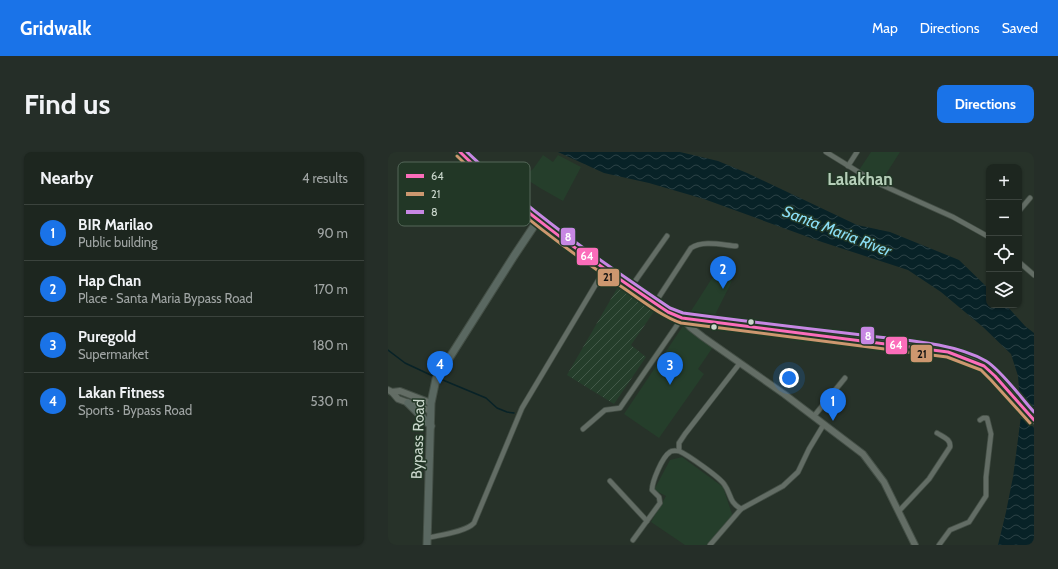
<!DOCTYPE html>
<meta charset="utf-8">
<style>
:root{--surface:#1d261f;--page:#252e28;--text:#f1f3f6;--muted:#a0a5a4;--line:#3b433d;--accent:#1a73e8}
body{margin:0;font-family:Cabin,sans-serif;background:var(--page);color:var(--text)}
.controls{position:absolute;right:12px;top:12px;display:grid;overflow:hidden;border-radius:8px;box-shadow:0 1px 3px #0004}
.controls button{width:36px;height:36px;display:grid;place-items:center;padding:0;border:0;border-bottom:1px solid var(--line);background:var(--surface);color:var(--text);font:20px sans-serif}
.you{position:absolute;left:401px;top:226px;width:14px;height:14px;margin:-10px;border:3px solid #fff;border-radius:50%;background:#1a73e8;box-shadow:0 0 0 6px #1a73e833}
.badge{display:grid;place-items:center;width:26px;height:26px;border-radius:50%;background:var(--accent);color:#fff;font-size:13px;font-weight:700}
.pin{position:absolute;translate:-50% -33px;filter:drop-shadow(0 1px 2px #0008)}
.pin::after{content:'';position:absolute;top:21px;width:14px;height:12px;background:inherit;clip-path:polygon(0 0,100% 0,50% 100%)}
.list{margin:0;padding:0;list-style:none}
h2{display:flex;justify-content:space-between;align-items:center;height:52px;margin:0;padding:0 16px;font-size:17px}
h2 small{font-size:13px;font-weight:400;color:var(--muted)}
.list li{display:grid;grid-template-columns:26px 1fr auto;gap:12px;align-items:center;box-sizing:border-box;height:56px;padding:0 16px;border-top:1px solid var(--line)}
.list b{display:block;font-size:15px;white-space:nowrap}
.list p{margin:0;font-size:13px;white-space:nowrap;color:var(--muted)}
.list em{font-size:13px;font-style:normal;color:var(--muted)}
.icon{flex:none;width:22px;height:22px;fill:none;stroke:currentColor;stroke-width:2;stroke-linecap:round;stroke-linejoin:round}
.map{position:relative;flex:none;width:646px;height:393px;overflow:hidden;border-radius:8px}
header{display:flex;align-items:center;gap:24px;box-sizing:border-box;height:56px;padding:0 20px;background:var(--accent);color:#fff}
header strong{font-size:19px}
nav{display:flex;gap:22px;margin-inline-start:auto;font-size:14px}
.intro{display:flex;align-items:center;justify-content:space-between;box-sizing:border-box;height:96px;padding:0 24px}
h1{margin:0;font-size:28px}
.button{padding:10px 18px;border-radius:8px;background:var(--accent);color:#fff;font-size:14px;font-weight:700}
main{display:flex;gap:24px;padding:0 24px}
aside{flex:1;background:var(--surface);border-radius:8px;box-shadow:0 1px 3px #0004}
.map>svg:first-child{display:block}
.built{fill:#253e2b}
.industrial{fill:url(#industrial-furrows)}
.water{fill:url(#water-waves)}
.pier{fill:#273229}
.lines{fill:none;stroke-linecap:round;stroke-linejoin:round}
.stream{stroke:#082227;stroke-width:1.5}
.street-casing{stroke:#444f46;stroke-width:6}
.secondary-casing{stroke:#444f46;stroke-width:8}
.primary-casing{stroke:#444f46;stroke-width:9}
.street{stroke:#636d65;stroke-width:4.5}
.secondary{stroke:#636d65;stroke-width:6}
.primary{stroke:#5a6861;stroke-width:7}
.bus-1-casing{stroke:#223726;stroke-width:6}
.bus-2-casing{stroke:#223726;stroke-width:6}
.bus-3-casing{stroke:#223726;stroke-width:6}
.bus-1{stroke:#fb6dba;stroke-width:3}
.bus-2{stroke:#cd976f;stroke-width:3}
.bus-3{stroke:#c787e3;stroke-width:3}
.bus-dot{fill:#cad7cc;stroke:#223726;stroke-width:1.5}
.labels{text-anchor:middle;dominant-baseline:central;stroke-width:3;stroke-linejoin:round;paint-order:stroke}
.street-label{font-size:15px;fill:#cad7cc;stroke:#223726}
.water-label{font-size:16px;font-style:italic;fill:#8bdff7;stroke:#223726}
.quarter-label{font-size:17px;font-weight:bold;fill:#b5ceb8;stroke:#223726}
.key{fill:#223726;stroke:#546758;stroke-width:1}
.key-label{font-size:11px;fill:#cad7cc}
.line-badge{stroke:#223726;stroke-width:1.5}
.badge-label{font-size:11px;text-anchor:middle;font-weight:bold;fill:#fff}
.pale-badge-label{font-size:11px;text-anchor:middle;font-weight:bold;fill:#111}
</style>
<header>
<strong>Gridwalk</strong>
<nav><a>Map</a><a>Directions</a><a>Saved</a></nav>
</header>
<div class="intro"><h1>Find us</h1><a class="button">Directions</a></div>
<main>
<aside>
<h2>Nearby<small>4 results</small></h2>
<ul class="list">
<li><span class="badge">1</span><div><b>BIR Marilao</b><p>Public building</p></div><em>90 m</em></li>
<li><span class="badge">2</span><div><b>Hap Chan</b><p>Place · Santa Maria Bypass Road</p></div><em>170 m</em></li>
<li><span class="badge">3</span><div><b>Puregold</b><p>Supermarket</p></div><em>180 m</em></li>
<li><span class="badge">4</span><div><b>Lakan Fitness</b><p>Sports · Bypass Road</p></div><em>530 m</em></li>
</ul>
</aside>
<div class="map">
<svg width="646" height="393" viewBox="0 0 646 393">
<defs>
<pattern id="industrial-furrows" width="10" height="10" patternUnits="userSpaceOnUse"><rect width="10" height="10" fill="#253e2b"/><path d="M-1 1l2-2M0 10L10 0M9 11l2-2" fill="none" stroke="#435949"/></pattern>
<pattern id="water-waves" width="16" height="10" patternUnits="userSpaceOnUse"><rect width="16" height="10" fill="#082227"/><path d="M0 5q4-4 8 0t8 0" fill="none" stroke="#2b4145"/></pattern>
</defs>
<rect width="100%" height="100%" fill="#273229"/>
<g class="built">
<polygon points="483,0 512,0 493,30 471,18"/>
<polygon points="155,3 165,10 170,3 193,15 175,49 152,36 135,25 145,17"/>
<polygon points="328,120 344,129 327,163 303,159"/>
<polygon points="295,174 325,195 310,217 316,222 271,286 236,262"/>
<polygon points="294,305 335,335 345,365 320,393 297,393 263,370 278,344 266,338 282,308"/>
</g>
<polygon class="industrial" points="231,133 267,158 243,193 258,205 226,252 179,223"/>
<polygon class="water" points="170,0 292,0 330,9 359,21 469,73 502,80 571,108 601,137 601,153 618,153 637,174 646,181 646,393 610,393 618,360 625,325 633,264 630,224 623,202 595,175 553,140 520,118 434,90 316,47 261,31 216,21"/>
<polygon class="pier" points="630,242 646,260 646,276 631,259"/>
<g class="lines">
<g class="stream">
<polyline points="0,198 17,211 47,225"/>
<polyline points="50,226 98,246 109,256 119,260 126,261"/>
</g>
<defs>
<g id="street">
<polyline points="438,0 485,29 565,65 601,85"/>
<polyline points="460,14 469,0"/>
<polyline points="631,59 642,46"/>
<polyline points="631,110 646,123"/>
<polyline points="243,135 279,84"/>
<path d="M 267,151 L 303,96 C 315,88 334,93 348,94"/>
<polyline points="426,264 457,226"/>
<polyline points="195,277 217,258 232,256 294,166"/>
<polyline points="291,299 291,291 297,282 352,211"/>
<polyline points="222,329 259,369"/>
<path d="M 511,359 L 541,327 L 562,295 C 563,287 555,285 549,281"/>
<path d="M 39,386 C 51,383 78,380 86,371 L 134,256 L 217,117"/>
<path d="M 245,388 L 272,351 L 271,345 L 264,338 C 264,330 274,305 282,300 C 284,298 288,299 291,299 C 300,303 331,325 336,332 C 344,343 340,349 353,357 L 395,334 L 410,320 L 421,297 L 436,272"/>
<polyline points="322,393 353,357"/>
<polyline points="551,393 562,378 581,370 598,344 598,325 603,282 599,266 595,266 592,268"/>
</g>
<g id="secondary">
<polyline points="294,166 302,175 315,185 396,242 475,302 496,330 527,393"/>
<polyline points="0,238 4,240 10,247 43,259"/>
<polyline points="4,240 12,239 43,251"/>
</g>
<g id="primary">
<path d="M 72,0 C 131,61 209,112 280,160 L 294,166 L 310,168 L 513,193 L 560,200 L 578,206 L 596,214 L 607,224 L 646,268"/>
<polyline points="20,251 43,274"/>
<polyline points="39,393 43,251 48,227 126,104 150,68"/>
</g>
</defs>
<use href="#street" class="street-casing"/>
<use href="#secondary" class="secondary-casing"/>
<use href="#primary" class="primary-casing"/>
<use href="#street" class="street"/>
<use href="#secondary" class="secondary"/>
<use href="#primary" class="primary"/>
<defs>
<path id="bus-1" d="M 72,0 C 135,62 207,111 280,160 L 294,166 L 560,200 L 596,214 L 607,224 L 646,268"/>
<path id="bus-2" d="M 69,4 C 118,52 173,94 231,133 C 251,146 271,163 293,171 L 559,205 L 593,218 L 603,228 L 642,271"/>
<path id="bus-3" d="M 79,0 C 141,60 211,108 282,156 L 295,161 C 355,169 414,176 474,183 C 512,188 565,190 598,209 C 613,218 634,247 646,260"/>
</defs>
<use href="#bus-1" class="bus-1-casing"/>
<use href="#bus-2" class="bus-2-casing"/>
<use href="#bus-3" class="bus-3-casing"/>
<use href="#bus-1" class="bus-1"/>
<use href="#bus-2" class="bus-2"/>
<use href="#bus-3" class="bus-3"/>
</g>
<g class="bus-dot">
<circle cx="363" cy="170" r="3.5"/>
<circle cx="326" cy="175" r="3.5"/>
</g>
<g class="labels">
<g class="street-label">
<text transform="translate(30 287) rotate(-88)">Bypass Road</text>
</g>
<g class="water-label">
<text transform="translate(449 79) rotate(21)">Santa Maria River</text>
</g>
<g class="quarter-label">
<text x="472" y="27">Lalakhan</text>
</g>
</g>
<rect x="10" y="10" width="132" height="64" rx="6" class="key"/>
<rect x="18" y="22" width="18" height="4" fill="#fb6dba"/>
<rect x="18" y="40" width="18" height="4" fill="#cd976f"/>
<rect x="18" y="58" width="18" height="4" fill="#c787e3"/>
<g class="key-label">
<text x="43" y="28">64</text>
<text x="43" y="46">21</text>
<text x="43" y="64">8</text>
</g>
<g class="line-badge">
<rect x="172" y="75" width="16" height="19" rx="4" fill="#c787e3"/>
<rect x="188" y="95" width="23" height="19" rx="4" fill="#fb6dba"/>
<rect x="209" y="116" width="23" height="19" rx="4" fill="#cd976f"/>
<rect x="472" y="174" width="15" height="19" rx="4" fill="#c787e3"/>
<rect x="497" y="184" width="23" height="19" rx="4" fill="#fb6dba"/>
<rect x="522" y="192" width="23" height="19" rx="4" fill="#cd976f"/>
</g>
<g class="badge-label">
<text x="180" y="89">8</text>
<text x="199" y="108">64</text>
<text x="480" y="188">8</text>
<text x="508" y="197">64</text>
</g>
<g class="pale-badge-label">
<text x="220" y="129">21</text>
<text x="534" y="206">21</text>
</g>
</svg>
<div class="controls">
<button>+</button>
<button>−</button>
<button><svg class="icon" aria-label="locate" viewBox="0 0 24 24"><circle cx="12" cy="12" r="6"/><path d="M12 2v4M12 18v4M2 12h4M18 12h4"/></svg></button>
<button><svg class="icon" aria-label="layers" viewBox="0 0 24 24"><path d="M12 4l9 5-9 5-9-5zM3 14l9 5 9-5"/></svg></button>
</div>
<div class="you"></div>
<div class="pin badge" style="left:445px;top:269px">1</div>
<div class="pin badge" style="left:335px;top:137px">2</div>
<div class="pin badge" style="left:282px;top:233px">3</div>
<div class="pin badge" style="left:52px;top:232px">4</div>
</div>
</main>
